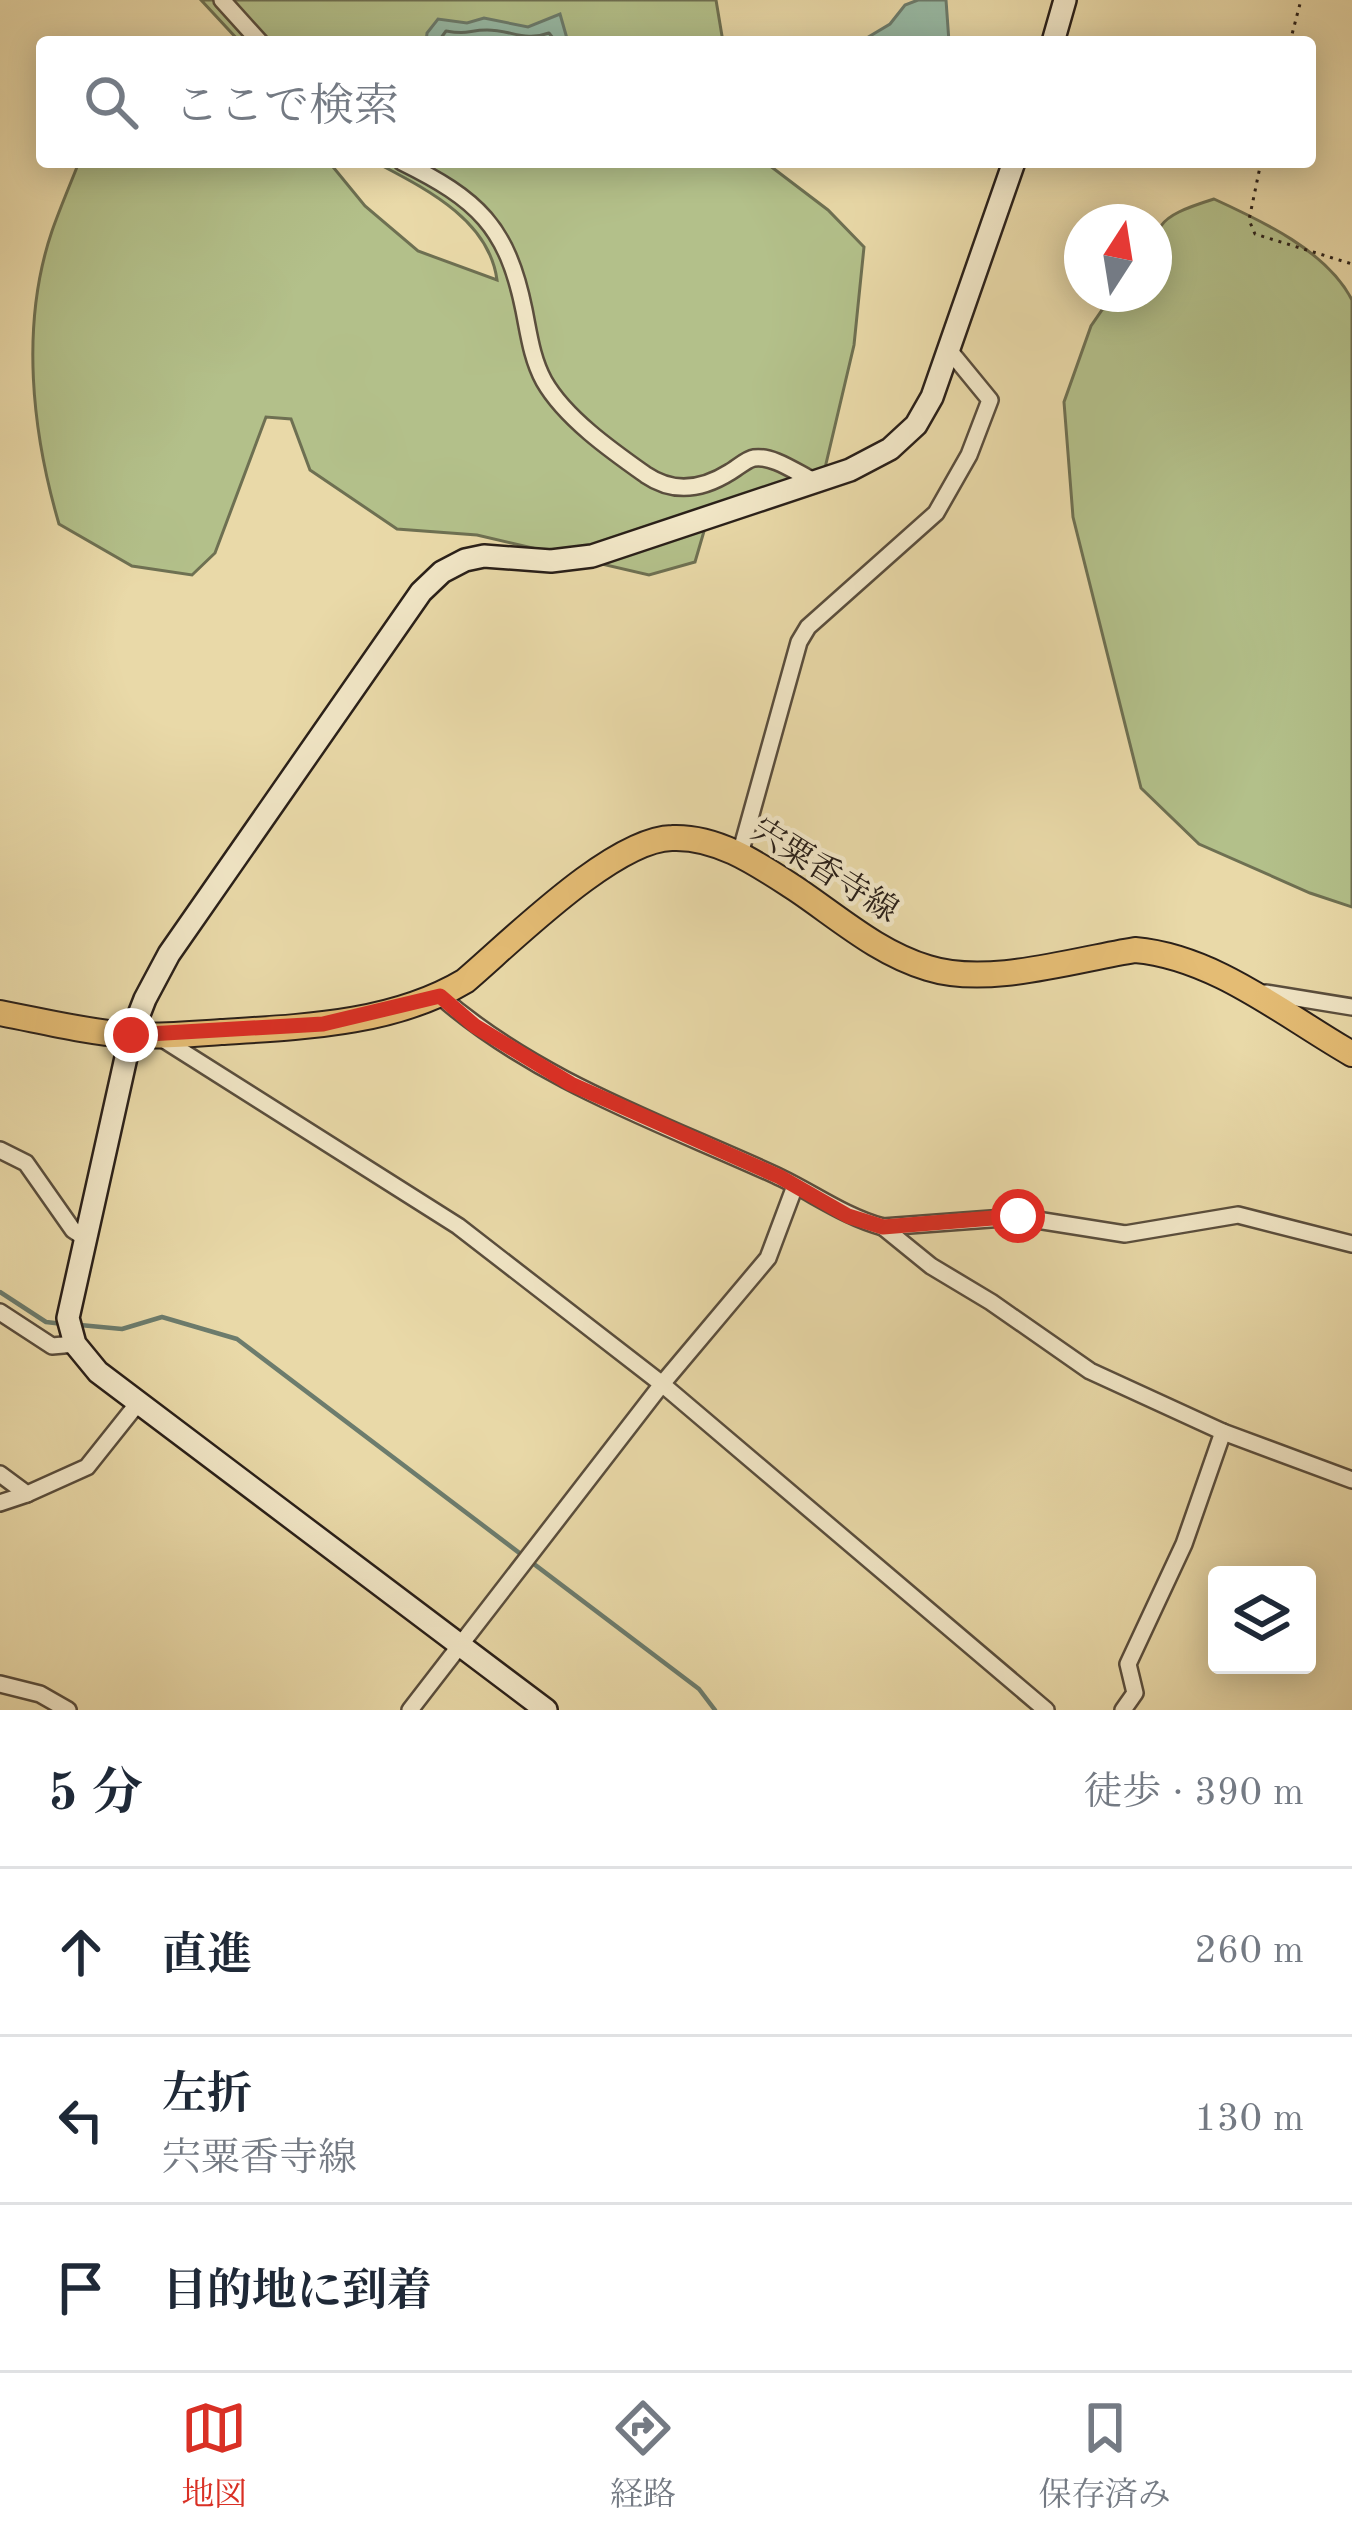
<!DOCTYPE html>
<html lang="ja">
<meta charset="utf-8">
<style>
:root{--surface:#fff;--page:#f6f6f7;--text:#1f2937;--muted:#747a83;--line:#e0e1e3;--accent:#d93025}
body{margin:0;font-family:"Old Standard TT","Noto Serif JP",serif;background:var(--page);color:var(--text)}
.controls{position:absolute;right:36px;bottom:36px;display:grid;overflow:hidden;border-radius:12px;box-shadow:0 6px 30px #0003}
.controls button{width:108px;height:108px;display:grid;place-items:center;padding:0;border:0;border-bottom:3px solid var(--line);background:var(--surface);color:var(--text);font:60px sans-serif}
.compass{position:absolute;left:1064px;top:204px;width:108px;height:108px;border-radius:50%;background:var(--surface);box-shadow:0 6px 30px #0003;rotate:12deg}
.stop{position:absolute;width:36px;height:36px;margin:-27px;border:9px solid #d93025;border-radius:50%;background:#fff}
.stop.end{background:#d93025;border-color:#fff;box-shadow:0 3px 12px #0008}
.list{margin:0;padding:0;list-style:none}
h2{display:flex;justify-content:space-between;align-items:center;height:156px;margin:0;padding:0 48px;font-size:51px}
h2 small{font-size:39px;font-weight:400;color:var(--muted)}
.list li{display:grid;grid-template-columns:78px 1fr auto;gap:36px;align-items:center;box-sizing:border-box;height:168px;padding:0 48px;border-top:3px solid var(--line)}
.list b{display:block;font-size:45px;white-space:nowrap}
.list p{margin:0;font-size:39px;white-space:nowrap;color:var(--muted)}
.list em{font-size:39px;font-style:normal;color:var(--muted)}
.icon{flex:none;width:66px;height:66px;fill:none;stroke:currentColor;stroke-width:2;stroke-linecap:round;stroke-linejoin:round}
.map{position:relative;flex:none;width:1352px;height:1710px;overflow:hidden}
.search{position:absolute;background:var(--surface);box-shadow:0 6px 30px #0003;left:36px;right:36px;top:36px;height:132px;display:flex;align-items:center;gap:30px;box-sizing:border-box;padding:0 42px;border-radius:12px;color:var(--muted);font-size:45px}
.sheet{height:660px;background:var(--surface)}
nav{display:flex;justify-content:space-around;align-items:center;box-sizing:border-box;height:168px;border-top:3px solid var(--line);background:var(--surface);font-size:33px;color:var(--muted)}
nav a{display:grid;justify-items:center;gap:6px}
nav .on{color:var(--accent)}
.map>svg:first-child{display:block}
.green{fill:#b3c08a;stroke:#6e7052;stroke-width:3}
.water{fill:#98baa5;stroke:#6c7c6d;stroke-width:3}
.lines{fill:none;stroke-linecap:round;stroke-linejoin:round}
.shore{stroke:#616d5f;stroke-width:3}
.stream{stroke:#6c7c6d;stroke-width:4.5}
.street-casing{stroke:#5a4e3d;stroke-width:20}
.secondary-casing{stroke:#2a2019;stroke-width:26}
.primary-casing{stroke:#2a2019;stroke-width:28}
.path{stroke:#2a2019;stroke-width:3;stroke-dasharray:3 6;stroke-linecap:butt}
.street{stroke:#f1e6c6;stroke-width:15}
.secondary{stroke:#f1e6c6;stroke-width:21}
.primary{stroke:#e4bc74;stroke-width:24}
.route{stroke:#d93025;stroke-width:15}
.labels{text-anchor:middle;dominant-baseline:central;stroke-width:9;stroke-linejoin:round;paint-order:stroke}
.street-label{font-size:33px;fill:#2a2019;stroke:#f1e6c6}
</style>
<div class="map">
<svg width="1352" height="1710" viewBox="0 0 1352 1710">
<rect width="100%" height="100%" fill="#e9d9a8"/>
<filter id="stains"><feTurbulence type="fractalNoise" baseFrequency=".00167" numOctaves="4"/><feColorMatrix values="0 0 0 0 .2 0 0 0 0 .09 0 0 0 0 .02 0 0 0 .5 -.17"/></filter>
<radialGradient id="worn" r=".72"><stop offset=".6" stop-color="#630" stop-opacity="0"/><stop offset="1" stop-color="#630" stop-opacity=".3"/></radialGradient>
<g class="green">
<polygon points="201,0 716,0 723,42 240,42"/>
<path d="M 79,162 L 329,162 L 365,206 L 418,251 L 497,280 C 489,219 424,188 375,162 L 765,162 L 828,210 L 864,247 L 854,345 L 825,468 L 709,514 L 695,562 L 649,575 L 477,535 L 397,529 L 310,470 L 291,419 L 266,417 L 215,553 L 192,575 L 132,566 L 59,524 C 32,432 20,325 52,231 C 60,208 70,185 79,162 Z"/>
<path d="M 1214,199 C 1262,221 1327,251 1352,300 L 1352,907 L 1310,893 L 1199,844 L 1141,788 L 1073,517 L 1064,402 L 1091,326 L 1113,294 L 1154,294 C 1154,227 1147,220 1214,199 Z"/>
</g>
<g class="water">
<polygon points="918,0 946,0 949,42 860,42 890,24 905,5"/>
<polygon points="560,14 568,42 426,42 427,33 438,19 467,23 484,18 528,27"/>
</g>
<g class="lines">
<path class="shore" d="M 438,42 L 446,31 C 469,35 468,30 487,30 C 511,30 525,42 549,33 L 556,42"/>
<g class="stream">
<polyline points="0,1292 46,1322 63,1324"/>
<polyline points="80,1325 122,1329 162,1317 237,1339 699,1689 715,1710"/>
</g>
<defs>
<g id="street">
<polyline points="222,0 260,42"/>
<path d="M 402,162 C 477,199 507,226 524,310 C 529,335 532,359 544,381 C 565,418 612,451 646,475 C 674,494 703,489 730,472 C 737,468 747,459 754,458 C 773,455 797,473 814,481"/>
<polyline points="740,854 799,642 808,627 936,513 969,455 990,400 949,350"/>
<polyline points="1266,993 1352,1007"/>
<path d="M 440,996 C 538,1081 659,1122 775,1175 C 812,1192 843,1216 883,1227 L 1018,1217 L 1125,1234 L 1238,1215 L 1352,1244"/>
<polyline points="161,1038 458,1226 662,1384 1046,1710"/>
<polyline points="0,1150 26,1163 73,1230 85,1238"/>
<polyline points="883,1227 931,1266 991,1302 1090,1371 1223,1432 1352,1480"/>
<polyline points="0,1312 52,1346 75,1344"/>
<polyline points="0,1474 27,1494 87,1467 138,1403"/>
<polyline points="0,1503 27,1494"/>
<polyline points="0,1684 40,1694 68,1710"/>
<polyline points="410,1710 662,1384 768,1258 795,1186"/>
<polyline points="1123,1710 1135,1693 1128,1664 1184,1544 1223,1432"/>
</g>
<g id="secondary">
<polyline points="1053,42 1065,0"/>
<polyline points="546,1710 98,1372 75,1344 68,1318 131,1035 145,999 169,954 421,592 442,572 465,560 484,556 551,561 592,556 850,470 890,449 916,425 932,397 1014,162"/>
</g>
<path id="primary" d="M 0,1013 C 42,1021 86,1032 128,1035 C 159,1037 191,1034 221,1032 C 303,1027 393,1024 465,981 C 511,942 613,839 672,838 C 718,836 759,865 796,889 C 839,918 878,953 928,968 C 988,987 1073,960 1135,950 C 1215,957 1284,1015 1352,1054"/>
</defs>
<use href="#street" class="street-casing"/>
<use href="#secondary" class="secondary-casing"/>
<use href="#primary" class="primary-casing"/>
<g class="path">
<polyline points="1290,42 1301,0"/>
<polyline points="1261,162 1249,220 1255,234 1352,264"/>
</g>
<use href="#street" class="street"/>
<use href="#secondary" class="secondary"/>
<use href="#primary" class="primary"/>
</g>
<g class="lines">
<polyline class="route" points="131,1035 323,1024 440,996 475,1026 571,1084 780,1177 848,1216 883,1227 1018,1216"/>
</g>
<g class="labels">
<g class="street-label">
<text transform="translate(824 872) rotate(32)">宍粟香寺線</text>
</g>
</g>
<rect width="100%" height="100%" filter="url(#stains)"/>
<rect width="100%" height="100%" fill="url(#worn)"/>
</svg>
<div class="controls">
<button><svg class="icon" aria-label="layers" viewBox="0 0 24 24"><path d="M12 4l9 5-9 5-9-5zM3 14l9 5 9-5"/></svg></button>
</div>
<svg class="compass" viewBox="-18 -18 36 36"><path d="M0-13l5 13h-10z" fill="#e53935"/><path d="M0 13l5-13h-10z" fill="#747a83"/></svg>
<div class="stop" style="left:1018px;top:1216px"></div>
<div class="stop end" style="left:131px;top:1035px"></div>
<div class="search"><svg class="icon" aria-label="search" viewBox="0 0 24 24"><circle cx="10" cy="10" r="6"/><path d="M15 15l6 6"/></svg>ここで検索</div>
</div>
<section class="sheet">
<h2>5 分<small>徒歩 · 390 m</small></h2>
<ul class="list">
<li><svg class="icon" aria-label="ahead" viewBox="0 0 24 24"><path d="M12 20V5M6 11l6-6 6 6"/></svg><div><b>直進</b></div><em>260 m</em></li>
<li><svg class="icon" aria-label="left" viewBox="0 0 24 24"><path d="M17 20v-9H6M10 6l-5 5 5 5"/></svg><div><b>左折</b><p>宍粟香寺線</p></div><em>130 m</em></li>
<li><svg class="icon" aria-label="arrive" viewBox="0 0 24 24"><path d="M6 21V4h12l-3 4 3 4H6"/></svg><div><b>目的地に到着</b></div></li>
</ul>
</section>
<nav>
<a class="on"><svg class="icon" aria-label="map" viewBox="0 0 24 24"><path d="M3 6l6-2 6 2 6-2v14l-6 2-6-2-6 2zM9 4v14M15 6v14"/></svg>地図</a>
<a><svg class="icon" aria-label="directions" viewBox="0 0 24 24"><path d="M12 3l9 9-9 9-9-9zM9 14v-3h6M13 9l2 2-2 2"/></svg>経路</a>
<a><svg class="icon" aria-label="saved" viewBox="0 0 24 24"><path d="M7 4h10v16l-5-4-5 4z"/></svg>保存済み</a>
</nav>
